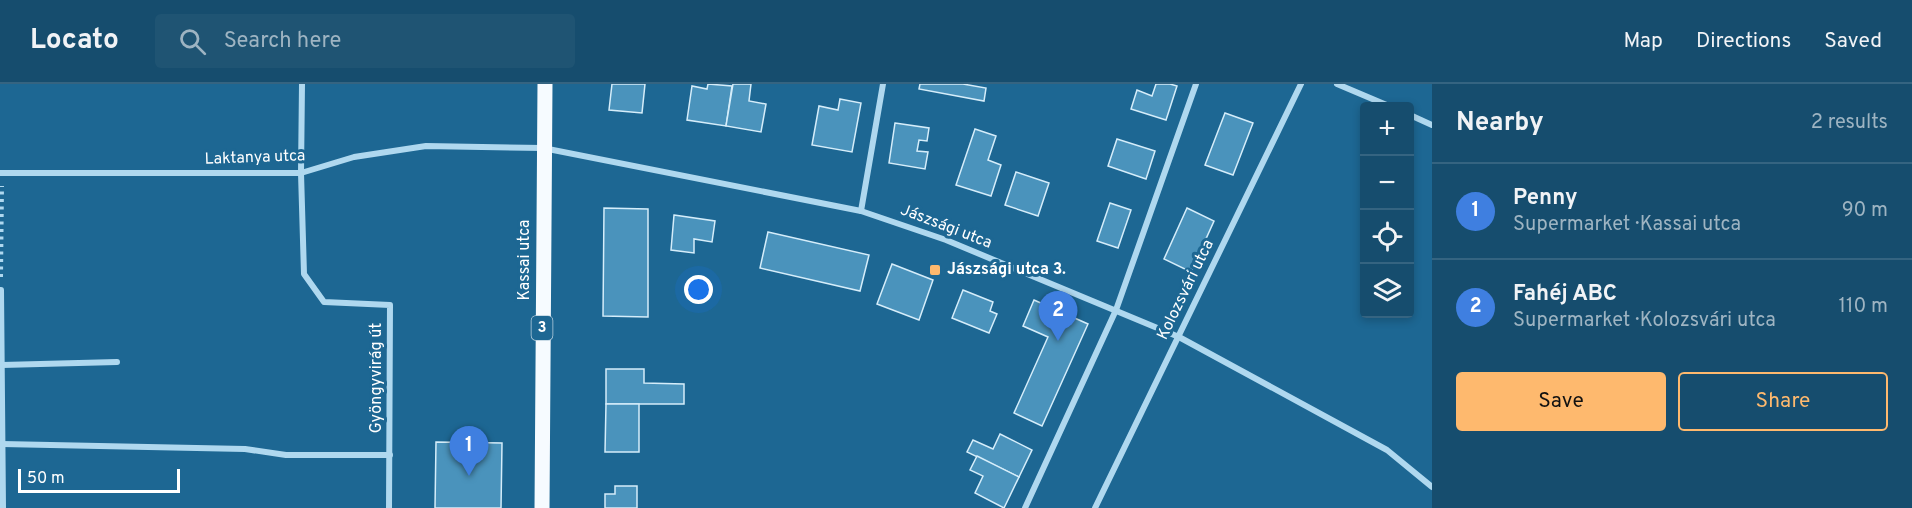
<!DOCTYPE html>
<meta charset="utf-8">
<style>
:root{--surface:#164d6e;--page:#1f5473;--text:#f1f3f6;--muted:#9eb4c2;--line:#356481;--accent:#feb96e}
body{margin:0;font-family:Overpass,sans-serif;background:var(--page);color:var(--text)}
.controls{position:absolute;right:18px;top:18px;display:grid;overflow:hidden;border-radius:6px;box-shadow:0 3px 9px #0003}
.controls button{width:54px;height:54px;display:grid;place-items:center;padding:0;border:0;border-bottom:2px solid var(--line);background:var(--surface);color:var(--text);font:30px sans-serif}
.scale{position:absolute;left:18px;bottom:15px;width:162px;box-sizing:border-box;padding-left:6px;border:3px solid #fff;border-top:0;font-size:16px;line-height:21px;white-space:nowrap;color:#fff;-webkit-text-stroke:4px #1d6793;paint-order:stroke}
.you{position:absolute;left:699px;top:206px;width:21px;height:21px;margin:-15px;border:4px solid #fff;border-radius:50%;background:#1a73e8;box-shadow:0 0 0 9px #1a73e833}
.badge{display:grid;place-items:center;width:39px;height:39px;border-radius:50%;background:var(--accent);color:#fff;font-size:20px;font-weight:700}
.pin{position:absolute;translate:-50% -50px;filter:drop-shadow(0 2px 3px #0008)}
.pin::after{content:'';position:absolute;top:32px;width:21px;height:18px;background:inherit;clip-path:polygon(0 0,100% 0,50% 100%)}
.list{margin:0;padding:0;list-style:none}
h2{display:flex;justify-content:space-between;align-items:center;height:78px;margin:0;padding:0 24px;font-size:26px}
h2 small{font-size:20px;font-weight:400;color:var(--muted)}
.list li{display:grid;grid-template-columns:39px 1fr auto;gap:18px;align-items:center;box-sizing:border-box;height:96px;padding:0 24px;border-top:2px solid var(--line)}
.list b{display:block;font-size:22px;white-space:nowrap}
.list p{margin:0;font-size:20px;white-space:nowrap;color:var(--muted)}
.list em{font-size:20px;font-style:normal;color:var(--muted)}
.actions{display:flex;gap:12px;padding:18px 24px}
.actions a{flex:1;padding:14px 0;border:2px solid var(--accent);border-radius:6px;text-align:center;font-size:21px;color:var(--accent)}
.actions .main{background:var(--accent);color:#111}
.icon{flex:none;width:33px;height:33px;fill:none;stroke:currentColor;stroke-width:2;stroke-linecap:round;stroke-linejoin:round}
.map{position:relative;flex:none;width:1432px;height:424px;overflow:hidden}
header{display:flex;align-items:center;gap:36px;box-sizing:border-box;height:84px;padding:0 30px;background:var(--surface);border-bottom:2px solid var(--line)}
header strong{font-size:28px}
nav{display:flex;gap:33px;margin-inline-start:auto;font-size:21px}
.search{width:420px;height:54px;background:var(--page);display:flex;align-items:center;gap:15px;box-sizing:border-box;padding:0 21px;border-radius:6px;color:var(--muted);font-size:22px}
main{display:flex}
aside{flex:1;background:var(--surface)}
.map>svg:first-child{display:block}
.building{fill:#4a93bc;stroke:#d5edfa;stroke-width:1.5}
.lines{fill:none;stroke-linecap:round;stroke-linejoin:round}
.path{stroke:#afd8ef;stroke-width:4;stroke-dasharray:3 4.5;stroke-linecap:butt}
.minor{stroke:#afd8ef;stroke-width:6}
.primary{stroke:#f6fbff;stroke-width:15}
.poi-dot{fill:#feb96e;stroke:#1d6793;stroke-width:2}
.labels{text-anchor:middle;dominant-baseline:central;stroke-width:6;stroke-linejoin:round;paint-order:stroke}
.shield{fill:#1d6793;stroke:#bbd1df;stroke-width:1.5}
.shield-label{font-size:15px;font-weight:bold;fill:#fff}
.street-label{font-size:16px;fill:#fff;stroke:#1d6793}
.poi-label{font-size:16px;font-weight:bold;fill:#fff;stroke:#1d6793;text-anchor:start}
</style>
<header>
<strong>Locato</strong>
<div class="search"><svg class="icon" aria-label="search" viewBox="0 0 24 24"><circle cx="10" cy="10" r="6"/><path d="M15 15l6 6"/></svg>Search here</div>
<nav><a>Map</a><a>Directions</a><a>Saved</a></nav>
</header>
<main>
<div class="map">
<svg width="1432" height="424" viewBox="0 0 1432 424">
<rect width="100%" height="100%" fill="#1d6793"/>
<g class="building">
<polygon points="612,0 645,0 642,29 609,26"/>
<polygon points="708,0 732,2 726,42 687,36 692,2 707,5"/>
<polygon points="733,0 751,0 749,17 766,20 761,48 726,42"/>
<polygon points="920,0 963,0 986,4 984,17 919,5"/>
<polygon points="1156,0 1170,0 1177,2 1166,36 1131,25 1137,6 1152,12"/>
<polygon points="840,15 861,19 852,68 812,61 819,22 838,26"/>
<polygon points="1225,29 1253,39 1233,91 1205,81"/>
<polygon points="895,39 929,44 927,57 919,56 917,67 928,68 925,85 889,79"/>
<polygon points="975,45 996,52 988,76 1001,81 991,112 956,101"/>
<polygon points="1117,55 1155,67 1146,95 1108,82"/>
<polygon points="1016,88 1049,99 1038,132 1005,121"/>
<polygon points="1110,119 1131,126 1118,164 1097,157"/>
<polygon points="604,124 648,125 648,233 603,232"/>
<polygon points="1187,124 1214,137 1191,188 1164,175"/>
<polygon points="674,131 715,137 712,158 694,155 694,169 671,166"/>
<polygon points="768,148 869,171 860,207 760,184"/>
<polygon points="892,180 933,196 919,236 877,220"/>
<polygon points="963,206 993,218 990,227 997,230 989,249 952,234"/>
<polygon points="1034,216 1088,240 1042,342 1014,329 1048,253 1023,242"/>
<polygon points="606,285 644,285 644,299 684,300 684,320 606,320"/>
<polygon points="606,320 639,320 639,368 605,368"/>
<polygon points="1000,350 1032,366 1019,393 967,368 973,356 993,365"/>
<polygon points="436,358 502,359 501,424 435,424"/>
<polygon points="977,372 1019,393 1004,424 975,409 983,392 970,386"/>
<polygon points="615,402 637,402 637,424 605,424 605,410 615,410"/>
</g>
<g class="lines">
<polyline class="path" points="1,193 2,102"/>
<g class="minor">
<polyline points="302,0 301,89 304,190 324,218 390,221 389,424"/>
<polyline points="1337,0 1389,22"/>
<polyline points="1410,31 1432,41"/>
<polyline points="0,89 301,89 354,73 426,62 543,64 861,127 946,156 1179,253 1387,366 1432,403"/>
<polyline points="861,127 883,0"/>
<polyline points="1,206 3,424"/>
<polyline points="2,281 117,278"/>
<polyline points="2,360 245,365 286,371 390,371"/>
<polyline points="1025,424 1116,226 1196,0"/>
<polyline points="1095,424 1301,0"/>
</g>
<polyline class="primary" points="542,424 545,0"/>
</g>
<rect class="poi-dot" x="929" y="180" width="12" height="12" rx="3"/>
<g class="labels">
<rect class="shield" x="531.5" y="232" width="21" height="24" rx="4.5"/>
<g class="shield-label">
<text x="542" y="244">3</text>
</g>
<g class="street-label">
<text transform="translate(255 74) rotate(-2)">Laktanya utca</text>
<text transform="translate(946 143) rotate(21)">Jászsági utca</text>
<text transform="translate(525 176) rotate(-90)">Kassai utca</text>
<text transform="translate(1186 206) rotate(-64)">Kolozsvári utca</text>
<text transform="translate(377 294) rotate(-90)">Gyöngyvirág út</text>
</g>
<g class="poi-label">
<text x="947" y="186">Jászsági utca 3.</text>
</g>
</g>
</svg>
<div class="controls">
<button>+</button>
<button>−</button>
<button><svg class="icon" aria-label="locate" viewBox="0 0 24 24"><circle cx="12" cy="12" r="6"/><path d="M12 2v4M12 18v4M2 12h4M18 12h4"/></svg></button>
<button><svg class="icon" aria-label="layers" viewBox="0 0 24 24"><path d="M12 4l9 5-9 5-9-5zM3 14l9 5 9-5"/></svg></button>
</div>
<div class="scale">50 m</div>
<div class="you"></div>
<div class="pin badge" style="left:469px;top:392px;background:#3f7fe0">1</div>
<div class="pin badge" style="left:1058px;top:257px;background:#3f7fe0">2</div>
</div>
<aside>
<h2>Nearby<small>2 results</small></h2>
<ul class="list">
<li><span class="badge" style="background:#3f7fe0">1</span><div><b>Penny</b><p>Supermarket · Kassai utca</p></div><em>90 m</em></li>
<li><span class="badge" style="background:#3f7fe0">2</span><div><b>Fahéj ABC</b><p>Supermarket · Kolozsvári utca</p></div><em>110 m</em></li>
</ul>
<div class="actions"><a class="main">Save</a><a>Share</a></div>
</aside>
</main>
